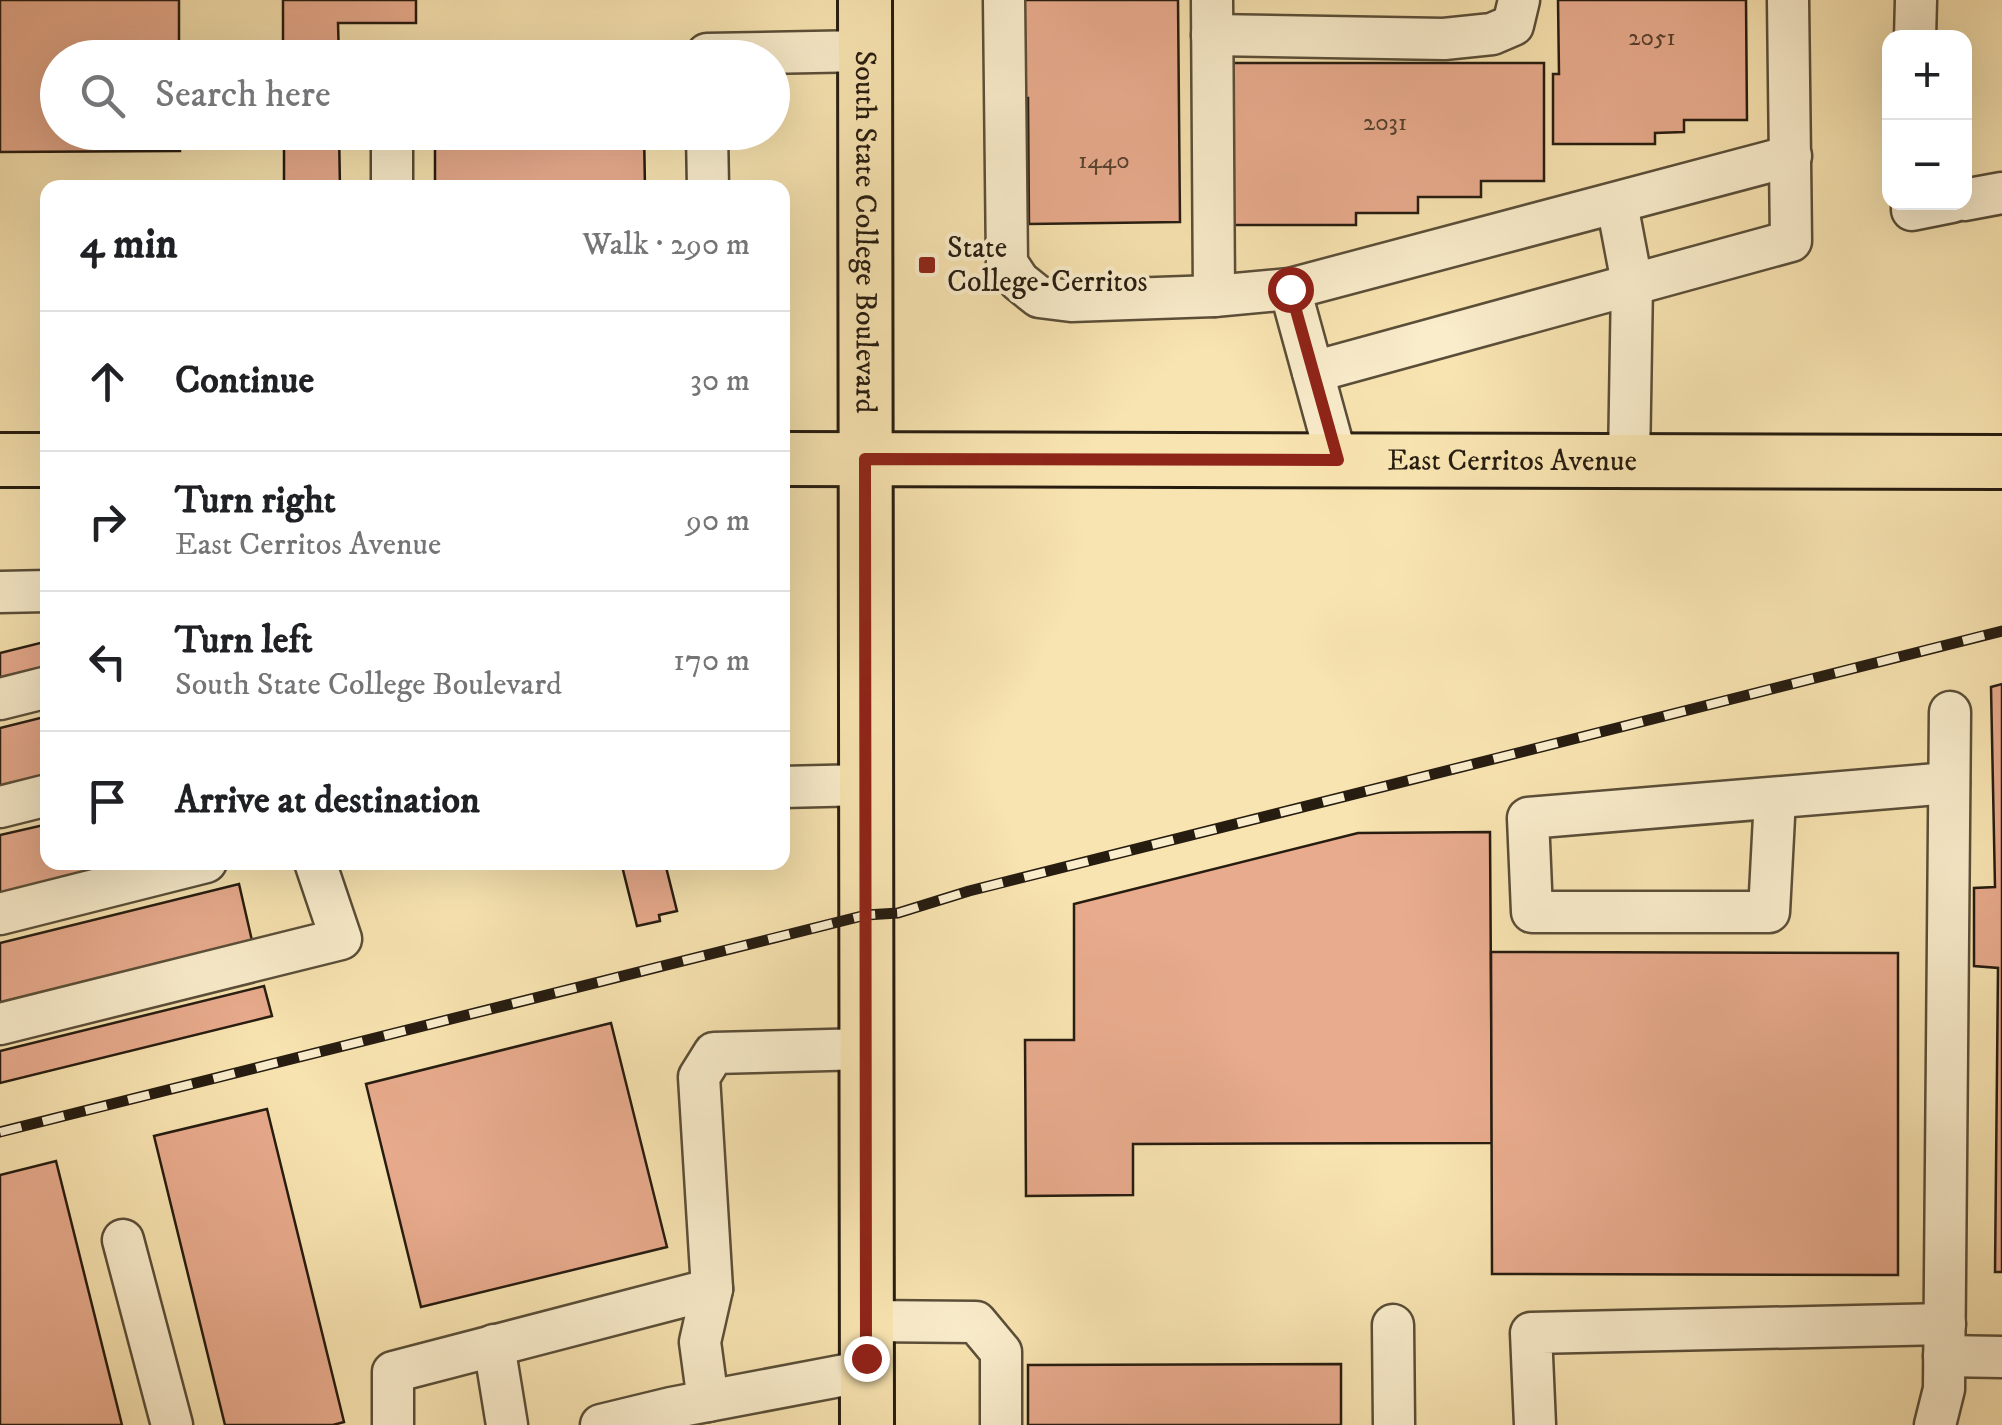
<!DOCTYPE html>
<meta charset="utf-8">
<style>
:root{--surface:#fff;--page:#f2f2f2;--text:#202124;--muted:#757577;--line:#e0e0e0}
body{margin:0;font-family:"IM FELL DW Pica",serif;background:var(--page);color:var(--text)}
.controls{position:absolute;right:30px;top:30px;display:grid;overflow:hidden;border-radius:20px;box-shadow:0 10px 40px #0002}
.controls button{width:90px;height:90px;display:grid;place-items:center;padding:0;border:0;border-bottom:2px solid var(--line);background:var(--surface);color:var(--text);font:50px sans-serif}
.stop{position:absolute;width:30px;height:30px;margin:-22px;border:8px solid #8f2418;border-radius:50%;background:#fff}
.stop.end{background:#8f2418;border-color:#fff;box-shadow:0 2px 10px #0008}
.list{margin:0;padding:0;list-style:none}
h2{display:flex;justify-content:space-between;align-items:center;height:130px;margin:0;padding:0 40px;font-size:42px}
h2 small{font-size:32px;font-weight:400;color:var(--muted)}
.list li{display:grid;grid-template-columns:65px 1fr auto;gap:30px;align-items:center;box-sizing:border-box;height:140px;padding:0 40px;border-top:2px solid var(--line)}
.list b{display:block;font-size:38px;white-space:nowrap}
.list p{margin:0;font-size:32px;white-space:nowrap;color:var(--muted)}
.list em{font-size:32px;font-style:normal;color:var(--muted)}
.icon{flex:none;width:55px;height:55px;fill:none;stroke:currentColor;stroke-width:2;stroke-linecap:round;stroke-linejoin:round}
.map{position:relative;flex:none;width:2002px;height:1425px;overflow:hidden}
.search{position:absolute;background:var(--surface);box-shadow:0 10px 40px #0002;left:40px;top:40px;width:750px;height:110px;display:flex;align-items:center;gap:25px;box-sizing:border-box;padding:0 35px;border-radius:55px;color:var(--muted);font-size:38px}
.panel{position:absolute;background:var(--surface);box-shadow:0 10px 40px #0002;left:40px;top:180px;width:750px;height:690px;border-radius:20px}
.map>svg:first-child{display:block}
.building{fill:#e8ab8d;stroke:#261c10;stroke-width:2.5}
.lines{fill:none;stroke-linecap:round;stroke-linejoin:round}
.minor-casing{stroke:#5a4e38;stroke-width:45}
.major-casing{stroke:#261c10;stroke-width:58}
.minor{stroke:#faedcc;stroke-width:40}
.major{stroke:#f8e4b1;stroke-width:52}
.rail-casing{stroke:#261c10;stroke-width:11}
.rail{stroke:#faedcc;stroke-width:8;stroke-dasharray:22;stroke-linecap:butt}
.route{stroke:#8f2418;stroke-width:12}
.poi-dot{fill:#8f2418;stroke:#faedcc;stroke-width:4}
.labels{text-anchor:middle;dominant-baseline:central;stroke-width:8;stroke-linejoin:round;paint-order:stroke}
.number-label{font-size:25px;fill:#56402f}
.street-label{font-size:30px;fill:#261c10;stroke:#faedcc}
.poi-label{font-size:30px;fill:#261c10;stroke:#faedcc;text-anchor:start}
</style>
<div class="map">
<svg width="2002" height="1425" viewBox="0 0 2002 1425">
<rect width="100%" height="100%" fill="#f8e4b1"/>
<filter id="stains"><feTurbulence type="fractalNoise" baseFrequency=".002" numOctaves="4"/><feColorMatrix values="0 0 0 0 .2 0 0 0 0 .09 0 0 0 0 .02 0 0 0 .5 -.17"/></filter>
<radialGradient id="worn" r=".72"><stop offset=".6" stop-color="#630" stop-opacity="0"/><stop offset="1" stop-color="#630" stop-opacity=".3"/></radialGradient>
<g class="building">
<polygon points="0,0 179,0 179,58 58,58 58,132 180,132 180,151 0,152"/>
<polygon points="283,0 416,0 416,23 338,23 339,58 283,58"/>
<polygon points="1018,0 1178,0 1180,222 1029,224 1028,98 1018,98"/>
<polygon points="1558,0 1746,0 1747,120 1684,120 1684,132 1655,133 1655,144 1553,144 1553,74 1559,74"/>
<polygon points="643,46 643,58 434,58 434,48"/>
<polygon points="1227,63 1544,63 1544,181 1481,181 1481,197 1418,197 1418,213 1356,213 1356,225 1227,225"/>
<polygon points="284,132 339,132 340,188 284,188"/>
<polygon points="435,132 644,132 645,188 435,188"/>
<polygon points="48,641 48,674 0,686 0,653"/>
<polygon points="2002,684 2002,1272 1995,1272 1998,968 1974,966 1974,888 1995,887 1991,687"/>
<polygon points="48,716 48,780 0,791 0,728"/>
<polygon points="48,824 48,862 156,862 0,901 0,835"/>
<polygon points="1490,832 1492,1143 1133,1144 1133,1195 1026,1196 1025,1040 1074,1040 1074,904 1358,833"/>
<polygon points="646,862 647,867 665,863 677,911 659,915 660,921 637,926 622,866"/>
<polygon points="239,884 253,945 0,1008 0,943"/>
<polygon points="1491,952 1898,953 1898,1275 1492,1274"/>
<polygon points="264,986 272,1016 0,1083 0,1051"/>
<polygon points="611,1023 667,1247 421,1307 366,1084"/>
<polygon points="267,1109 344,1422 333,1425 225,1425 154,1136"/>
<polygon points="56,1161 122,1425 0,1425 0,1175"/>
<polygon points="1341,1364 1341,1425 1028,1425 1028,1365"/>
</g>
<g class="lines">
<defs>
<g id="minor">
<polyline points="1004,0 1007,263 1019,281 1039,297 1071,301 1214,296 1290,289 1791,156"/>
<polyline points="1212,0 1214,296"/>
<polyline points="1212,35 1444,39 1492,34 1513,25 1519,0"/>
<polyline points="1915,38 1916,0"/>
<polyline points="707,58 707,54 865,51"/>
<polyline points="392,132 392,188"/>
<polyline points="707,132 708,188"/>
<polyline points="1964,200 2002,193"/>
<polyline points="1912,202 1912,210 1952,202"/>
<polyline points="1617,204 1632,283 1629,462"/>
<polyline points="1290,289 1337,460"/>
<polyline points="1313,372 1791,241 1788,0"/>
<polyline points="0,592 48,591"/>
<polyline points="0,699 48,687"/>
<polyline points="782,787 866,785"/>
<polyline points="1775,798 1769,912 1532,912 1528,818 1949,783"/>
<polyline points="0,807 48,795"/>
<polyline points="0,914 206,862"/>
<polyline points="0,1024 341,939 315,862"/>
<polyline points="123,1240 172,1425"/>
<polyline points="866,1321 976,1322 1001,1352 1001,1425"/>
<polyline points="1393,1325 1394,1425"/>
<polyline points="494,1345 507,1425"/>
<polyline points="1944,1356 2002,1357"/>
<polyline points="708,1401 700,1342 712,1289 699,1077 714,1053 866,1049"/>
<polyline points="393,1425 393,1372 712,1289"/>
<polyline points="601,1425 671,1408 866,1371"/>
<polyline points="1535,1425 1531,1333 1945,1324"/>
<polyline points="1935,1425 1944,1389 1950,712"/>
</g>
<g id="major">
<path id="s1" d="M 865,0 L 867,1425"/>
<path id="s2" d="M 782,459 L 2002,462"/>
<polyline points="0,460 48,460"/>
</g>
</defs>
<use href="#minor" class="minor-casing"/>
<use href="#major" class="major-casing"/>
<use href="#minor" class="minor"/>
<use href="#major" class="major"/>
<defs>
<polyline id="rail" points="0,1132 866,915 898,913 969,891 2002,631"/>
</defs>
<use href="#rail" class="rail-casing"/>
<use href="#rail" class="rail"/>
</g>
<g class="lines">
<polyline class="route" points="866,1358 865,459 1338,460 1290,289"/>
</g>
<rect class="poi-dot" x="917" y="255" width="20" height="20" rx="5"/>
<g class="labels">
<g class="number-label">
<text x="1652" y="37">2051</text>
<text x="1385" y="122">2031</text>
<text x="1104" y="160">1440</text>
</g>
<g class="street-label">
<text stroke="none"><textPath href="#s1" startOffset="232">South State College Boulevard</textPath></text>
<text stroke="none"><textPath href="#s2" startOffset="730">East Cerritos Avenue</textPath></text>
</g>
<g class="poi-label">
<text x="947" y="248">State<tspan x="947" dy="34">College-Cerritos</tspan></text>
</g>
</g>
<rect width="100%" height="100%" filter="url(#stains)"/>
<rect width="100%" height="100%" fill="url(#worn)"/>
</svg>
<div class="controls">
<button>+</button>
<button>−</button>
</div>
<div class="stop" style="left:1290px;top:289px"></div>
<div class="stop end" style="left:866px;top:1358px"></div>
<div class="search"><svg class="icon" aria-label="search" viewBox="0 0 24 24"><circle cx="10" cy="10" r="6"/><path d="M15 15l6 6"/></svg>Search here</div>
<section class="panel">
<h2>4 min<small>Walk · 290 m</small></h2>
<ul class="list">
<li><svg class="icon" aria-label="ahead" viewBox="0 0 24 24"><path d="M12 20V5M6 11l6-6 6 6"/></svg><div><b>Continue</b></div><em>30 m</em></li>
<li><svg class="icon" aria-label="right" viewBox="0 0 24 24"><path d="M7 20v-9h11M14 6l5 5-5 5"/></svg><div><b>Turn right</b><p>East Cerritos Avenue</p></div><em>90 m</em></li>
<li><svg class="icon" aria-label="left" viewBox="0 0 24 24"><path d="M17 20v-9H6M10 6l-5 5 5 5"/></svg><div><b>Turn left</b><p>South State College Boulevard</p></div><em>170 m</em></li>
<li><svg class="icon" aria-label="arrive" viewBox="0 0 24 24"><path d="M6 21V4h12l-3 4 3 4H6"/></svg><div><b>Arrive at destination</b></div></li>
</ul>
</section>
</div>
